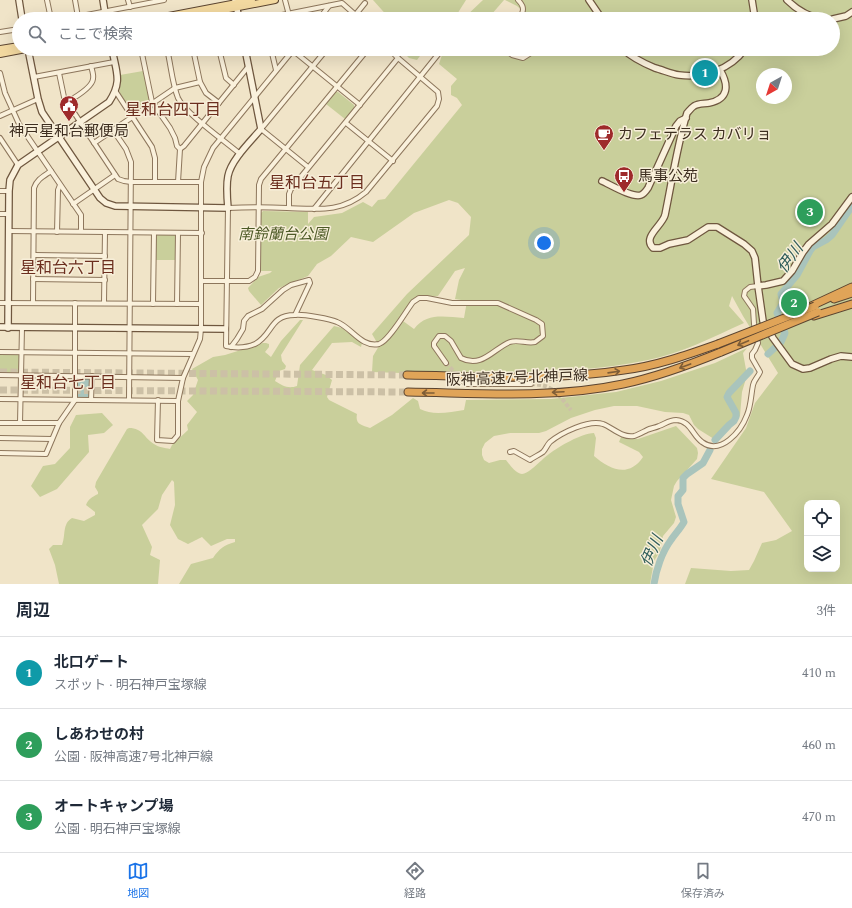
<!DOCTYPE html>
<html lang="ja">
<meta charset="utf-8">
<style>
:root{--surface:#fff;--page:#f2f2f3;--text:#1f2937;--muted:#747a83;--line:#e0e1e3;--accent:#1a73e8}
body{margin:0;font-family:Spectral,"Noto Sans JP",serif;background:var(--page);color:var(--text)}
.controls{position:absolute;right:12px;bottom:12px;display:grid;overflow:hidden;border-radius:8px;box-shadow:0 4px 16px #0002}
.controls button{width:36px;height:36px;display:grid;place-items:center;padding:0;border:0;border-bottom:1px solid var(--line);background:var(--surface);color:var(--text);font:20px sans-serif}
.compass{position:absolute;left:756px;top:68px;width:36px;height:36px;border-radius:50%;background:var(--surface);box-shadow:0 4px 16px #0002;rotate:219deg}
.you{position:absolute;left:544px;top:243px;width:14px;height:14px;margin:-10px;border:3px solid #fff;border-radius:50%;background:#1a73e8;box-shadow:0 0 0 6px #1a73e833}
.badge{display:grid;place-items:center;width:26px;height:26px;border-radius:50%;background:var(--accent);color:#fff;font-size:13px;font-weight:700}
.pin{position:absolute;translate:-50% -50%;border:2px solid #fff;box-shadow:0 1px 4px #0006}
.list{margin:0;padding:0;list-style:none}
h2{display:flex;justify-content:space-between;align-items:center;height:52px;margin:0;padding:0 16px;font-size:17px}
h2 small{font-size:13px;font-weight:400;color:var(--muted)}
.list li{display:grid;grid-template-columns:26px 1fr auto;gap:12px;align-items:center;box-sizing:border-box;height:72px;padding:0 16px;border-top:1px solid var(--line)}
.list b{display:block;font-size:15px;white-space:nowrap}
.list p{margin:0;font-size:13px;white-space:nowrap;color:var(--muted)}
.list em{font-size:13px;font-style:normal;color:var(--muted)}
.icon{flex:none;width:22px;height:22px;fill:none;stroke:currentColor;stroke-width:2;stroke-linecap:round;stroke-linejoin:round}
.map{position:relative;flex:none;width:852px;height:584px;overflow:hidden}
.search{position:absolute;background:var(--surface);box-shadow:0 4px 16px #0002;left:12px;right:12px;top:12px;height:44px;display:flex;align-items:center;gap:10px;box-sizing:border-box;padding:0 14px;border-radius:22px;color:var(--muted);font-size:15px}
.sheet{height:268px;background:var(--surface)}
nav{display:flex;justify-content:space-around;align-items:center;box-sizing:border-box;height:56px;border-top:1px solid var(--line);background:var(--surface);font-size:11px;color:var(--muted)}
nav a{display:grid;justify-items:center;gap:2px}
nav .on{color:var(--accent)}
.map>svg:first-child{display:block}
.green{fill:#c9cf9b;fill-rule:evenodd}
.water{fill:#a9c4bc;stroke:#6f938a}
.lines{fill:none;stroke-linecap:round;stroke-linejoin:round}
.river{stroke:#a9c4bc;stroke-width:7}
.street-tunnel{stroke:#ccc0a6;stroke-width:4;stroke-dasharray:4 2;stroke-linecap:butt}
.highway-tunnel{stroke:#ccc0a6;stroke-width:7;stroke-dasharray:7 3.5;stroke-linecap:butt}
.street-casing{stroke:#8d765c;stroke-width:6}
.secondary-casing{stroke:#6f573f;stroke-width:8}
.primary-casing{stroke:#5b4430;stroke-width:8}
.highway-casing{stroke:#5b4430;stroke-width:9}
.street{stroke:#faf1dc;stroke-width:4}
.secondary{stroke:#faf1dc;stroke-width:5.5}
.primary{stroke:#f3d9a0;stroke-width:6}
.highway{stroke:#e0a458;stroke-width:7}
.highway-bridge-casing{stroke:#5b4430;stroke-width:9;stroke-linecap:butt}
.highway-bridge{stroke:#e0a458;stroke-width:7}
.oneway{stroke:#7e5d36}
.labels{text-anchor:middle;dominant-baseline:central;stroke-width:3;stroke-linejoin:round;paint-order:stroke}
.poi-label{font-size:15px;fill:#3d2e20;stroke:#f7eed8;text-anchor:start}
.park-label{font-size:15px;font-style:italic;fill:#4d5a26;stroke:#f7eed8}
.street-label{font-size:15px;fill:#3d2e20;stroke:#f7eed8}
.neighbourhood-label{font-size:16px;fill:#6b2e1e;stroke:#f7eed8}
.water-label{font-size:16px;font-style:italic;fill:#2f5d5a;stroke:#f7eed8}
</style>
<div class="map">
<svg width="852" height="584" viewBox="0 0 852 584">
<rect width="100%" height="100%" fill="#f0e4c8"/>
<g class="green">
<polygon points="373,0 466,0 454,19 390,19"/>
<polygon points="483,0 504,0 491,15 496,19 463,19"/>
<path d="M 505,0 L 852,0 L 852,584 L 685,584 L 691,568 L 731,571 L 749,570 L 754,561 L 762,543 L 776,540 L 792,531 L 764,492 L 711,479 L 746,428 L 755,403 L 778,373 L 743,316 L 732,296 L 729,306 L 744,323 C 713,337 682,353 648,360 C 596,371 543,372 490,373 C 451,373 411,374 372,372 L 373,356 L 379,346 L 372,334 L 407,294 L 469,235 L 471,217 L 458,203 L 449,200 L 414,213 L 373,242 L 351,237 L 331,256 L 317,264 L 308,276 L 279,288 L 261,305 L 249,291 L 248,288 L 258,277 L 270,273 L 272,271 L 261,271 L 261,213 L 263,211 L 308,212 L 308,224 L 314,217 L 342,213 L 363,202 L 372,207 L 378,200 L 385,199 L 462,105 L 457,98 L 451,95 L 451,86 L 457,79 L 439,64 L 444,49 L 503,49 L 513,57 L 521,56 L 535,49 L 833,49 L 833,19 L 532,19 L 517,6 ZM 762,74 L 786,74 L 786,98 L 762,98 ZM 465,268 L 459,280 L 455,299 L 467,301 L 464,318 C 445,317 427,312 414,329 L 403,321 L 418,298 L 438,296 L 455,271 ZM 807,503 L 837,503 L 837,569 L 807,569 Z"/>
<polygon points="400,49 425,49 417,60 409,58"/>
<polygon points="143,71 150,100 149,103 134,113 131,112 119,94 121,81 120,75"/>
<polygon points="335,92 338,92 354,105 354,108 345,119 326,104"/>
<polygon points="158,234 174,234 176,236 176,260 156,260 156,237"/>
<path d="M 300,320 L 303,320 L 281,355 L 282,361 L 286,366 L 285,369 L 279,371 L 275,381 C 283,386 288,389 297,386 L 300,365 L 334,326 L 342,328 L 362,343 L 361,347 L 352,342 L 332,343 L 312,370 L 326,375 L 332,380 L 327,397 L 329,400 L 357,414 C 355,424 361,425 370,428 L 392,415 L 413,398 L 418,401 L 420,409 C 433,416 450,412 464,410 L 466,400 L 551,399 L 616,392 L 661,381 L 715,363 L 747,348 L 743,353 L 747,375 L 742,392 L 740,416 L 728,430 L 714,439 L 698,429 L 694,425 L 689,415 L 683,413 L 665,412 L 637,406 L 614,406 L 595,410 L 571,418 L 546,431 L 539,433 L 510,433 L 494,436 L 485,443 L 482,449 L 482,455 L 484,460 L 489,463 L 500,460 L 506,460 C 510,465 515,473 522,474 C 529,474 543,458 549,454 C 560,446 580,434 594,433 L 596,438 L 594,456 C 610,470 629,478 643,457 L 639,452 L 619,442 L 621,437 L 638,439 L 676,426 L 697,448 L 698,453 L 697,459 L 677,481 L 674,486 L 671,500 L 676,517 L 674,523 L 663,536 L 660,551 L 654,561 L 650,584 L 179,584 L 191,564 L 213,558 C 219,549 224,545 235,542 L 235,539 L 227,539 L 211,546 L 202,537 L 188,544 L 178,539 L 170,525 L 175,505 L 174,482 L 172,480 L 162,495 L 158,509 L 142,525 L 152,547 L 150,555 L 160,560 L 158,584 L 59,584 L 55,565 L 49,549 L 53,545 L 62,545 C 66,535 62,524 72,518 L 84,521 L 95,515 L 95,512 L 86,505 C 88,499 92,497 98,494 L 98,492 L 95,487 L 96,482 L 127,429 L 129,428 C 143,428 144,438 154,444 C 158,447 165,448 170,449 L 172,445 L 188,430 L 187,425 L 197,412 L 187,401 L 193,395 L 198,380 L 192,369 L 213,357 L 225,355 L 263,343 L 266,343 L 269,344 L 269,347 L 265,352 L 271,357 L 281,341 Z"/>
<polygon points="0,354 17,354 20,356 19,372 18,374 0,374"/>
<polygon points="102,413 113,425 104,433 88,435 89,452 57,489 40,497 31,486 43,466 55,464 70,448 70,427 76,415"/>
</g>
<polygon class="water" points="79,379 90,379 90,398 79,398 77,396 77,380"/>
<g class="lines">
<g class="river">
<polyline points="768,354 781,342 785,333 777,313 783,303 781,294 797,275 810,251 813,247 826,240 832,235 852,206"/>
<polyline points="715,440 729,425 734,421 736,417 736,413 727,397 729,393 750,371"/>
<path d="M 654,584 C 656,570 662,552 671,540 C 675,534 680,529 684,522 L 678,504 L 678,496 L 683,490 L 683,478 L 687,474 L 703,463 L 710,450"/>
</g>
<g class="street-tunnel">
<polyline points="446,363 458,376"/>
<path d="M 531,384 C 554,385 557,393 571,410"/>
</g>
<g class="highway-tunnel">
<polyline points="0,372 407,375"/>
<polyline points="0,390 408,392"/>
</g>
<defs>
<g id="street">
<polyline points="47,0 51,19"/>
<polyline points="75,0 78,17"/>
<polyline points="128,0 130,7"/>
<polyline points="285,0 290,19"/>
<path d="M 518,0 C 525,7 524,11 519,19"/>
<polyline points="66,19 164,0"/>
<polyline points="262,19 342,3 360,19"/>
<polyline points="319,19 329,6"/>
<polyline points="352,19 365,3"/>
<polyline points="0,32 19,29"/>
<polyline points="141,49 152,102 170,128 175,138 177,146 180,149"/>
<path d="M 167,49 C 171,65 172,83 178,98 C 185,113 226,142 240,154"/>
<polyline points="193,49 200,82 206,93 219,103"/>
<polyline points="219,49 226,78 234,85"/>
<polyline points="271,49 276,70"/>
<polyline points="295,49 296,53 360,105"/>
<path d="M 389,49 L 398,58 L 438,92 L 439,99 L 437,106 L 366,192 C 341,213 318,209 287,208 C 267,207 247,207 228,208 L 226,346 C 235,348 246,348 255,344 C 273,335 269,315 295,315 C 303,314 331,319 337,322 C 351,327 361,348 379,344 C 389,341 406,311 413,302 L 419,298 L 427,298 L 452,303 L 498,303 L 536,320 L 542,324 L 543,336 L 535,342 C 527,344 518,339 510,342 C 494,348 482,369 461,358 L 451,341 L 445,336 L 439,336 L 434,343 L 434,346 L 446,363"/>
<polyline points="507,49 507,51 512,55 523,58 537,49"/>
<polyline points="0,73 5,93 19,124 81,215 81,231"/>
<polyline points="59,73 64,97 67,102 118,179 124,181 131,182 201,182"/>
<polyline points="34,77 114,62"/>
<polyline points="116,92 152,147 155,158 155,182"/>
<path d="M 67,102 C 74,98 92,88 93,79 C 94,75 92,70 91,66"/>
<polyline points="0,116 38,99"/>
<polyline points="346,123 393,161"/>
<polyline points="113,130 126,149 131,162 129,400"/>
<polyline points="0,138 18,165"/>
<polyline points="94,143 175,88 200,82"/>
<polyline points="308,167 261,129 327,49"/>
<polyline points="178,182 180,149 184,146 248,67"/>
<polyline points="0,191 9,191"/>
<polyline points="73,204 115,175"/>
<polyline points="289,208 289,194 291,189 398,58"/>
<polyline points="314,209 440,52 441,49"/>
<polyline points="0,214 9,214"/>
<polyline points="9,231 202,233"/>
<polyline points="57,232 58,190 60,185"/>
<polyline points="34,255 105,256"/>
<polyline points="33,279 105,280"/>
<polyline points="202,281 249,281 255,277 258,271 259,185 261,179 368,49"/>
<path d="M 33,302 L 34,188 C 37,179 44,176 51,171"/>
<polyline points="0,303 201,304"/>
<polyline points="104,303 105,232"/>
<polyline points="153,304 154,233"/>
<polyline points="177,304 178,233"/>
<polyline points="231,347 237,339 243,329 244,321 248,316 262,309 283,290 291,285 309,280 310,283 295,315"/>
<polyline points="0,352 193,354"/>
<polyline points="0,375 183,378"/>
<polyline points="464,382 467,384 531,384"/>
<polyline points="0,399 178,401"/>
<polyline points="91,400 92,376"/>
<polyline points="158,400 157,440 173,441 178,435 178,401 183,378 200,339 201,329 201,182 204,167 213,148 294,49"/>
<polyline points="0,423 59,423"/>
<polyline points="20,423 22,328"/>
<polyline points="0,438 52,439"/>
<path d="M 510,452 L 514,451 L 530,460 C 534,457 539,455 543,452 C 546,449 547,445 550,442 C 561,433 589,419 603,424 C 613,428 622,438 634,436 C 638,435 643,432 647,430 C 651,428 655,428 659,426 C 665,424 669,420 676,420 C 691,421 692,435 702,442 C 721,456 741,431 747,415 C 751,406 751,395 753,385 C 754,380 758,377 760,372 L 752,358 L 752,354 L 755,350 L 758,343 L 754,324 L 753,309 L 744,296 L 745,291 L 750,287 L 758,286"/>
<polyline points="0,453 46,454 59,423 75,400 75,303"/>
</g>
<g id="secondary">
<polyline points="19,0 22,19"/>
<polyline points="103,0 106,19"/>
<polyline points="235,0 239,19"/>
<polyline points="589,0 602,19"/>
<polyline points="752,0 755,19"/>
<path d="M 787,0 C 797,10 807,16 821,19"/>
<polyline points="833,19 846,16 852,12"/>
<path d="M 28,49 L 38,99 L 42,112 L 100,198 L 106,203 L 115,206 L 228,208 C 227,197 226,186 228,176 C 231,160 251,141 261,129 L 245,49"/>
<path d="M 623,49 C 632,58 643,63 655,68 C 663,70 671,74 679,75 C 704,78 730,70 745,49"/>
<path d="M 720,70 C 729,85 729,99 709,103 C 704,104 699,103 694,106 C 691,108 689,111 687,113 C 677,146 672,181 665,215 C 662,226 642,237 653,248 L 660,248 L 669,244 L 688,240 L 708,227 L 717,227 L 744,244 L 752,251 L 755,258 L 758,286 L 766,285 L 783,281 L 792,271 L 803,252 L 809,244 L 832,224 L 852,197"/>
<path d="M 602,181 C 611,185 632,198 641,195 C 644,194 646,191 648,188 L 676,126 L 680,121 L 686,118"/>
<polyline points="758,286 763,321 773,338 792,364 803,369 810,368 831,359 841,356 852,357"/>
<polyline points="0,327 225,329"/>
<path d="M 8,328 L 9,191 L 10,180 L 18,165 L 109,102 C 123,81 116,72 112,49"/>
</g>
<g id="primary">
<polyline points="153,19 252,0"/>
<polyline points="177,19 275,0"/>
<polyline points="0,49 19,46"/>
<polyline points="0,54 26,49"/>
</g>
<g id="highway">
<polyline points="834,299 852,293"/>
<polyline points="809,307 852,287"/>
<polyline points="814,316 852,304"/>
<path d="M 407,375 C 478,376 554,381 624,370 C 656,366 687,355 718,344"/>
<path d="M 408,392 C 479,393 553,399 623,384 C 657,377 689,365 721,352"/>
</g>
</defs>
<use href="#street" class="street-casing"/>
<use href="#secondary" class="secondary-casing"/>
<use href="#primary" class="primary-casing"/>
<use href="#highway" class="highway-casing"/>
<use href="#street" class="street"/>
<use href="#secondary" class="secondary"/>
<use href="#primary" class="primary"/>
<use href="#highway" class="highway"/>
<defs>
<g id="highway-bridge">
<polyline points="718,344 815,306"/>
<polyline points="721,352 818,312"/>
</g>
</defs>
<use href="#highway-bridge" class="highway-bridge-casing"/>
<use href="#highway-bridge" class="highway-bridge"/>
</g>
<defs><path id="oneway-shaft" d="M-6 0H5M1.5-3L5.5 0L1.5 3" fill="none" stroke-width="1.6" stroke-linecap="round" stroke-linejoin="round"/></defs>
<g class="oneway">
<use href="#oneway-shaft" transform="translate(743 343) rotate(157)"/>
<use href="#oneway-shaft" transform="translate(685 366) rotate(160)"/>
<use href="#oneway-shaft" transform="translate(614 372) rotate(-8)"/>
<use href="#oneway-shaft" transform="translate(558 392) rotate(177)"/>
<use href="#oneway-shaft" transform="translate(428 393) rotate(-180)"/>
</g>
<defs>
<symbol id="civic-pin" viewBox="-11 -11 22 30"><path d="M0 17L-7.5 6A9.5 9.5 0 1 1 7.5 6Z" fill="#9e2a2b" stroke="#f7eed8"/><path d="M-.6-6.5H3V-4.5H.6V-3L4-1V1h2V6H-6V1h2V-1L-.6-3ZM-1.2 2.5V6h2.4V2.5Z" fill="#fff"/></symbol>
<symbol id="cafe-pin" viewBox="-11 -11 22 30"><path d="M0 17L-7.5 6A9.5 9.5 0 1 1 7.5 6Z" fill="#9e2a2b" stroke="#f7eed8"/><path d="M-5.5-4.5H6V0H3Q3 3.5 0 3.5H-2.5Q-5.5 3.5-5.5 0ZM3-3.2v2h1.7v-2ZM-6 4.5H4V6H-6Z" fill="#fff"/></symbol>
<symbol id="bus-pin" viewBox="-11 -11 22 30"><path d="M0 17L-7.5 6A9.5 9.5 0 1 1 7.5 6Z" fill="#9e2a2b" stroke="#f7eed8"/><path d="M-5-6H5V4H4V6H2V4H-2V6H-4V4H-5ZM-3.5-4V0h7V-4ZM-3.5 1.2v1.5H-2V1.2ZM2 1.2v1.5H3.5V1.2Z" fill="#fff"/></symbol>
</defs>
<g fill-rule="evenodd">
<use href="#civic-pin" x="58" y="94" width="22" height="30"/>
<use href="#cafe-pin" x="593" y="123" width="22" height="30"/>
<use href="#bus-pin" x="613" y="165" width="22" height="30"/>
</g>
<g class="labels">
<g class="poi-label">
<text x="69" y="131" text-anchor="middle">神戸星和台郵便局</text>
<text x="618" y="134">カフェテラス カバリョ</text>
<text x="638" y="176">馬事公苑</text>
</g>
<g class="park-label">
<text x="283" y="234">南鈴蘭台公園</text>
</g>
<g class="street-label">
<text transform="translate(517 378) rotate(-2)">阪神高速7号北神戸線</text>
</g>
<g class="neighbourhood-label">
<text x="173" y="110">星和台四丁目</text>
<text x="317" y="183">星和台五丁目</text>
<text x="68" y="268">星和台六丁目</text>
<text x="68" y="383">星和台七丁目</text>
</g>
<g class="water-label">
<text transform="translate(790 258) rotate(-54)">伊川</text>
<text transform="translate(652 551) rotate(-66)">伊川</text>
</g>
</g>
</svg>
<div class="controls">
<button><svg class="icon" aria-label="locate" viewBox="0 0 24 24"><circle cx="12" cy="12" r="6"/><path d="M12 2v4M12 18v4M2 12h4M18 12h4"/></svg></button>
<button><svg class="icon" aria-label="layers" viewBox="0 0 24 24"><path d="M12 4l9 5-9 5-9-5zM3 14l9 5 9-5"/></svg></button>
</div>
<svg class="compass" viewBox="-18 -18 36 36"><path d="M0-13l5 13h-10z" fill="#e53935"/><path d="M0 13l5-13h-10z" fill="#747a83"/></svg>
<div class="you"></div>
<div class="pin badge" style="left:705px;top:73px;background:#0f9aa8">1</div>
<div class="pin badge" style="left:794px;top:303px;background:#2e9e5b">2</div>
<div class="pin badge" style="left:810px;top:212px;background:#2e9e5b">3</div>
<div class="search"><svg class="icon" aria-label="search" viewBox="0 0 24 24"><circle cx="10" cy="10" r="6"/><path d="M15 15l6 6"/></svg>ここで検索</div>
</div>
<section class="sheet">
<h2>周辺<small>3件</small></h2>
<ul class="list">
<li><span class="badge" style="background:#0f9aa8">1</span><div><b>北口ゲート</b><p>スポット · 明石神戸宝塚線</p></div><em>410 m</em></li>
<li><span class="badge" style="background:#2e9e5b">2</span><div><b>しあわせの村</b><p>公園 · 阪神高速7号北神戸線</p></div><em>460 m</em></li>
<li><span class="badge" style="background:#2e9e5b">3</span><div><b>オートキャンプ場</b><p>公園 · 明石神戸宝塚線</p></div><em>470 m</em></li>
</ul>
</section>
<nav>
<a class="on"><svg class="icon" aria-label="map" viewBox="0 0 24 24"><path d="M3 6l6-2 6 2 6-2v14l-6 2-6-2-6 2zM9 4v14M15 6v14"/></svg>地図</a>
<a><svg class="icon" aria-label="directions" viewBox="0 0 24 24"><path d="M12 3l9 9-9 9-9-9zM9 14v-3h6M13 9l2 2-2 2"/></svg>経路</a>
<a><svg class="icon" aria-label="saved" viewBox="0 0 24 24"><path d="M7 4h10v16l-5-4-5 4z"/></svg>保存済み</a>
</nav>
